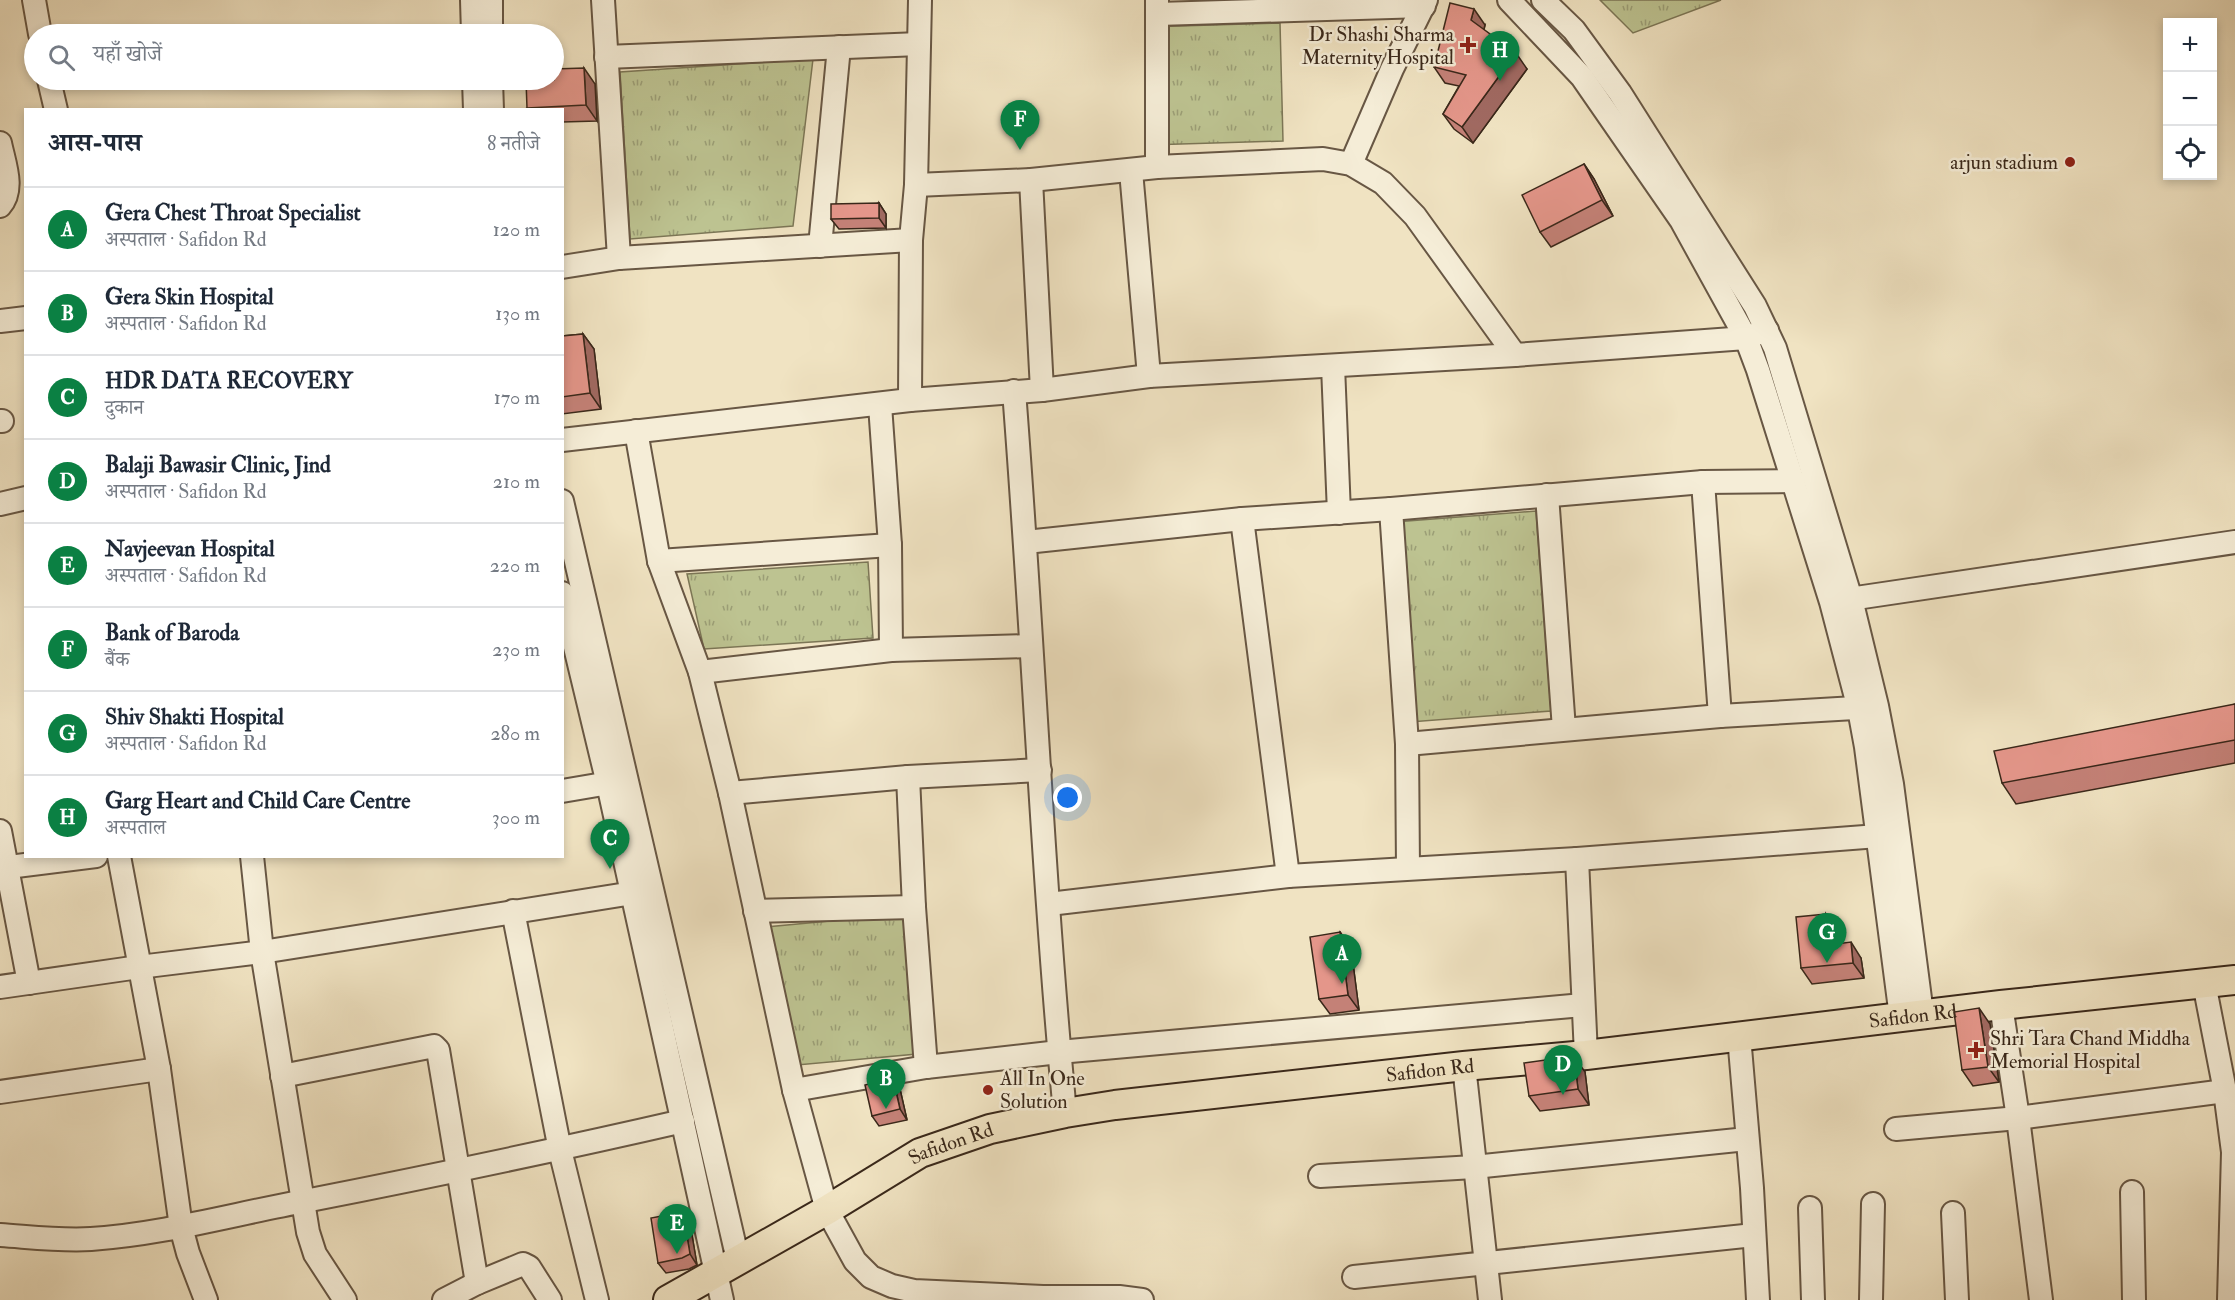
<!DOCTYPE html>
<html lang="hi">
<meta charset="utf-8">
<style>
:root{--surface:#fff;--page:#f6f6f7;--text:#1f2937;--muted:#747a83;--line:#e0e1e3;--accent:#0b8043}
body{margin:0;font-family:"IM FELL Double Pica","Noto Serif Devanagari",serif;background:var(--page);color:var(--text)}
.controls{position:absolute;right:18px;top:18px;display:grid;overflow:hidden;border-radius:0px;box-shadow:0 3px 9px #0003}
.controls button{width:54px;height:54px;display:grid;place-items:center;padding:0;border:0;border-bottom:2px solid var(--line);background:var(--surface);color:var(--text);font:30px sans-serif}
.you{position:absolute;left:1068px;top:798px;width:21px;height:21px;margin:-15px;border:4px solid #fff;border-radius:50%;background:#1a73e8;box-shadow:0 0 0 9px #1a73e833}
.badge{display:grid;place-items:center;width:39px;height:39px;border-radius:50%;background:var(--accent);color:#fff;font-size:20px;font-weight:700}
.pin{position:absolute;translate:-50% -50px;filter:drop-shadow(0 2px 3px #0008)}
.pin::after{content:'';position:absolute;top:32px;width:21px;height:18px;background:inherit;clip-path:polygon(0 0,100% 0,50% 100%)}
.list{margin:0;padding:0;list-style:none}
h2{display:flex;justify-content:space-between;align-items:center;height:78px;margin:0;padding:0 24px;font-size:26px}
h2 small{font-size:20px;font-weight:400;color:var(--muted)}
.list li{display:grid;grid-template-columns:39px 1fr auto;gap:18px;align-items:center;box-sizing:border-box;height:84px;padding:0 24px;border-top:2px solid var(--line)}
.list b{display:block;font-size:22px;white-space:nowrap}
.list p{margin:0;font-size:20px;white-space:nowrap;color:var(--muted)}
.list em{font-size:20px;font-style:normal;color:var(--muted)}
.icon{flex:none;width:33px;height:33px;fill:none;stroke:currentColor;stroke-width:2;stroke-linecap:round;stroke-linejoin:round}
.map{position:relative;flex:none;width:2235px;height:1300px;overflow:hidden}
.search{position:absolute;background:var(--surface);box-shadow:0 3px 9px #0003;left:24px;top:24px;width:540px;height:66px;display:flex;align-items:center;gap:15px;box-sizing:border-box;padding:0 21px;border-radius:33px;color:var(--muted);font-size:22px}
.panel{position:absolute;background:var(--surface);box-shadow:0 3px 9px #0003;left:24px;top:108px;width:540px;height:750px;border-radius:0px}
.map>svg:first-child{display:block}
.grass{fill:url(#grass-tufts);stroke:#7c7656;stroke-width:1.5}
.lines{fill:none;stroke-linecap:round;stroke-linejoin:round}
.minor-casing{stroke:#685744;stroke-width:26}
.major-casing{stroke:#3a281a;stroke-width:32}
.minor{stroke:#f5edd7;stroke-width:22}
.major{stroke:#f0e3c2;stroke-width:28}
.wall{fill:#c48177;stroke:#3a281a;stroke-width:1.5}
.shaded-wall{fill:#a06961;stroke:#3a281a;stroke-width:1.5}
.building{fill:#e4968a;stroke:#3a281a;stroke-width:1.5}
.poi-dot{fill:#8f2418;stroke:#f5edd7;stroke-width:2}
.labels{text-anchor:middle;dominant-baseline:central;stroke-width:5;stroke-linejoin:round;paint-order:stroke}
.poi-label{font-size:20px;fill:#3a281a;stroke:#f5edd7;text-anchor:end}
.street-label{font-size:20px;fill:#3a281a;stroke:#f5edd7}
</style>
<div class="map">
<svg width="2235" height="1300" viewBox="0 0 2235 1300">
<defs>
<pattern id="grass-tufts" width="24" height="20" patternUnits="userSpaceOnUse" patternTransform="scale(1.5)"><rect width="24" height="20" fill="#bdc391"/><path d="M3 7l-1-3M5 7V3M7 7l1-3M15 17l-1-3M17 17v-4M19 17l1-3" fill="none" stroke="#9b9e76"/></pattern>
</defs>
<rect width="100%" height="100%" fill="#f0e3c2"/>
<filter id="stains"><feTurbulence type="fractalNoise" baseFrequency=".00333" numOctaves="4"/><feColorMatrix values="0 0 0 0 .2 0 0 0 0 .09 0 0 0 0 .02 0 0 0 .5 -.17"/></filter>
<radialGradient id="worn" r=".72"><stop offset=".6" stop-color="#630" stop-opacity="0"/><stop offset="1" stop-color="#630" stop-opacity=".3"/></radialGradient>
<g class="grass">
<polygon points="1600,0 1721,0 1633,33"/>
<polygon points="1280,23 1283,141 1148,145 1145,27"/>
<polygon points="813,59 793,226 630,239 620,72"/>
<polygon points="1536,511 1551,711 1397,723 1382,523"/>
<polygon points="868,562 873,638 704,649 687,574"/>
<polygon points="904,914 917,1054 797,1065 766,927"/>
</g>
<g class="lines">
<defs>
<g id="minor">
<polyline points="34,0 40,34"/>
<polyline points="472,0 473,34"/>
<polyline points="603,0 619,258"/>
<polyline points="1509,0 1582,77 1681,220 1746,338 1758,370 1831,602 1859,709 1866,747 1901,1017"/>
<polyline points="1543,0 1574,30 1620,93 1755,306 1775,348 1851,599 1877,706 1892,784 1922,1014"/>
<polyline points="1158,14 1424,6"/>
<polyline points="491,34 491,0"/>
<polyline points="606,57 919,44"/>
<polyline points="49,80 56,110"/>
<polyline points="474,80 475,110"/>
<polyline points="491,80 492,110"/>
<path d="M 0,143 C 4,163 15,189 0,206"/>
<polyline points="1351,164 1392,69 1426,0"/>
<polyline points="1157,167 1157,0"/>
<polyline points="1131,171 1149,376"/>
<polyline points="1031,180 1042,390"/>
<polyline points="916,185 1031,180 1157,167 1323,159 1351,164 1383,183 1415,216 1515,355"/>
<polyline points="820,246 839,47"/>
<polyline points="562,267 619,258 911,240"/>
<polyline points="0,321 26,318"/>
<polyline points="1333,366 1339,513"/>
<path d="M 1014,391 C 1033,632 1042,873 1065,1113"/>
<polyline points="910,400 911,240 916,185 920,0"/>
<polyline points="880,405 890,545 891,650"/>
<polyline points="0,421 2,421"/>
<polyline points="636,431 659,561 700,672 730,793 794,1090 827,1210 855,1261 871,1277 892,1286 914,1291 1043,1297 1119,1297 1142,1300"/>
<polyline points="562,440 910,400 1042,390 1149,376 1515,355 1746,338 1767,330"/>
<polyline points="1703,482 1720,716"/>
<polyline points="1547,495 1564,729"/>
<polyline points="562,501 738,1260"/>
<polyline points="0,504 26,498"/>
<polyline points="1391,509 1407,744 1408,868"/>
<polyline points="1242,519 1288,876"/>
<polyline points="1026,542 1242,519 1391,509 1703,482 1794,481"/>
<polyline points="659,561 890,545"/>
<polyline points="562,593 608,784 722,1300"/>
<polyline points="1836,601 2235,542"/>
<polyline points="700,672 891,650 1030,646"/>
<polyline points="1407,744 1720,716 1872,707"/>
<polyline points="908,777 914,907 926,1067"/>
<polyline points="562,791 621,781"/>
<polyline points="730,793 908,777 1040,770"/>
<polyline points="0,831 29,983"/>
<polyline points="119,856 159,1069 181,1227 188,1253 206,1300"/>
<polyline points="252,856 262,952 308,1232 315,1254 345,1300"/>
<polyline points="1577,859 1586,1055"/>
<polyline points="0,868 96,856"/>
<polyline points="1049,904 1288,876 1577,859 1878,836"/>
<polyline points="513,911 560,1150 597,1300"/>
<polyline points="755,911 914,907"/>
<polyline points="2204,983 2225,1091 2233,1152 2229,1300"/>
<polyline points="0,987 139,967 262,952 633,893"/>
<polyline points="2001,1005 2018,1118 2041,1300"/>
<polyline points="1739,1036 1752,1188 1758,1300"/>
<polyline points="1464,1066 1490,1300"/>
<polyline points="282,1076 424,1048 434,1046 438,1050 477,1283"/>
<polyline points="794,1090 926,1067 1059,1052 1583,1005"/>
<polyline points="0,1092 159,1069"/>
<polyline points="1896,1129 2018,1118 2225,1091"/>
<polyline points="1320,1176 1474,1167 1747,1139"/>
<polyline points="2132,1192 2134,1300"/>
<polyline points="1810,1208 1813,1300"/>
<polyline points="1953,1213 1957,1300"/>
<path d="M 0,1235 C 30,1237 61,1241 91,1239 C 164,1234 234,1214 305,1201 C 432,1176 557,1150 683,1121"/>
<polyline points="1354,1277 1754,1235"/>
<polyline points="444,1300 477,1283 523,1264 529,1267 550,1300"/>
<polyline points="1871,1300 1873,1204"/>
</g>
<g id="major">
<path id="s1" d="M 668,1300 L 827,1210 L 920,1153 L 990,1129 L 1065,1113 L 1115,1105 L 1464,1066 L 1586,1055 L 2001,1005 L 2235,980"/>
</g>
</defs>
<use href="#minor" class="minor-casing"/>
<use href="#major" class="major-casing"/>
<use href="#minor" class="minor"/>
<use href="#major" class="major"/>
</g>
<g class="wall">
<polygon points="1485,25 1484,30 1527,69 1473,143 1454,129 1443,114 1459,86 1445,83 1434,67"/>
<polygon points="595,84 597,121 562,122 562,110 529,110 527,108"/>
<polygon points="1584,164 1594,179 1613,216 1551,247 1540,232"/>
<polygon points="879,203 886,214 886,228 839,229 831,219"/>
<polygon points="583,334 594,349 601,409 562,414 562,336"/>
<polygon points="2235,704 2235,763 2016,804 2002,783"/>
<polygon points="1826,914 1837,930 1838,944 1861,958 1864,978 1812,984 1801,968"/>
<polygon points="1340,932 1351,948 1359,1010 1330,1014 1319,999"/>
<polygon points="1990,1024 1999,1082 1973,1086 1962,1070"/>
<polygon points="1585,1072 1589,1105 1540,1111 1529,1096"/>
<polygon points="893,1078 900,1089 907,1120 879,1126 872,1116"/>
<polygon points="690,1223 697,1265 689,1269 666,1273 658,1263"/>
</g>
<g class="shaded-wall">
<polygon points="1474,9 1485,25 1482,36 1471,20"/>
<polygon points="1516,53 1527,69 1473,143 1462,127"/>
<polygon points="584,68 595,84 597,121 586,105"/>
<polygon points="1584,164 1594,179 1613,216 1602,200"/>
<polygon points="879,203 886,214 886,228 879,218"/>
<polygon points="583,334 594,349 601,409 590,393"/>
<polygon points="1826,914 1837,930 1840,960 1829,945"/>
<polygon points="1340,932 1351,948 1359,1010 1348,995"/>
<polygon points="1851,942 1861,958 1864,978 1853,963"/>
<polygon points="1979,1008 1990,1024 1999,1082 1988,1067"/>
<polygon points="1574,1056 1585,1072 1589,1105 1578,1089"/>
<polygon points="893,1078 900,1089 907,1120 900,1109"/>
<polygon points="683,1212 690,1223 697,1265 690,1254"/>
</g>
<g class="building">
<polygon points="1450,3 1474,9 1471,20 1516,53 1462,127 1443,114 1466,75 1434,67"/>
<polygon points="584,68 586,105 527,108 526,80 554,80 554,69"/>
<polygon points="1584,164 1602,200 1540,232 1522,195"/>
<polygon points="879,203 879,218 831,219 831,204"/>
<polygon points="583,334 590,393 562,397 562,336"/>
<polygon points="2235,704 2235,740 2002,783 1994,751"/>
<polygon points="1826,914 1829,945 1851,942 1853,963 1801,968 1796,917"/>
<polygon points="1340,932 1348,995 1319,999 1310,937"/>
<polygon points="1979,1008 1988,1067 1962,1070 1954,1012"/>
<polygon points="1574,1056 1578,1089 1529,1096 1524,1063"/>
<polygon points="893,1078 900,1109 872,1116 865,1085"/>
<polygon points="683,1212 690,1254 682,1258 658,1263 651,1218"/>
</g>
<g class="poi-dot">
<path d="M1465 36h6v6h6v6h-6v6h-6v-6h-6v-6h6z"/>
<circle cx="2070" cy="162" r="6"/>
<path d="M1973 1041h6v6h6v6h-6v6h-6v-6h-6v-6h6z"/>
<circle cx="988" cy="1090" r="6"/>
</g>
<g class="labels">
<g class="poi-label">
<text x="1454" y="34">Dr Shashi Sharma<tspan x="1454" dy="23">Maternity Hospital</tspan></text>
<text x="2058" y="162">arjun stadium</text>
<text x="1990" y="1038" text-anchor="start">Shri Tara Chand Middha<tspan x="1990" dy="23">Memorial Hospital</tspan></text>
<text x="1000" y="1078" text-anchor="start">All In One<tspan x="1000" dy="23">Solution</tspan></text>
</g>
<g class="street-label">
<text stroke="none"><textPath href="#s1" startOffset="1296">Safidon Rd</textPath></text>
<text stroke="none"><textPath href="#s1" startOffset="810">Safidon Rd</textPath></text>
<text stroke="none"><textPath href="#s1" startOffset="324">Safidon Rd</textPath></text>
</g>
</g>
<rect width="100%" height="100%" filter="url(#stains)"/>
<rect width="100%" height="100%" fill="url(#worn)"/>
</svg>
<div class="controls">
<button>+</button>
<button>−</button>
<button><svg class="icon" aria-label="locate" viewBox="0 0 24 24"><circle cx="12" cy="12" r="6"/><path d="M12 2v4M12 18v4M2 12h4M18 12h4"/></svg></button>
</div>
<div class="you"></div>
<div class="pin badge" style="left:1342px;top:984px">A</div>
<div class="pin badge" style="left:886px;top:1109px">B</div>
<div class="pin badge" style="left:610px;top:869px">C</div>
<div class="pin badge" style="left:1563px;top:1095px">D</div>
<div class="pin badge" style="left:677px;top:1254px">E</div>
<div class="pin badge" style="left:1020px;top:150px">F</div>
<div class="pin badge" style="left:1827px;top:963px">G</div>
<div class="pin badge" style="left:1500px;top:81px">H</div>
<div class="search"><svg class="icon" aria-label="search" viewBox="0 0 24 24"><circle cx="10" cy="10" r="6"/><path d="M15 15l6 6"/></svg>यहाँ खोजें</div>
<section class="panel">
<h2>आस-पास<small>8 नतीजे</small></h2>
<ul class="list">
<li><span class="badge">A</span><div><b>Gera Chest Throat Specialist</b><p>अस्पताल · Safidon Rd</p></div><em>120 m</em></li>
<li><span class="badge">B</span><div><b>Gera Skin Hospital</b><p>अस्पताल · Safidon Rd</p></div><em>130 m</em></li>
<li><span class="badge">C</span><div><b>HDR DATA RECOVERY</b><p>दुकान</p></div><em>170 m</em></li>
<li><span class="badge">D</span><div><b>Balaji Bawasir Clinic, Jind</b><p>अस्पताल · Safidon Rd</p></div><em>210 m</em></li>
<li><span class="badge">E</span><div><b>Navjeevan Hospital</b><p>अस्पताल · Safidon Rd</p></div><em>220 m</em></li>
<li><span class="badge">F</span><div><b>Bank of Baroda</b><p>बैंक</p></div><em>230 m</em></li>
<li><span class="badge">G</span><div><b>Shiv Shakti Hospital</b><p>अस्पताल · Safidon Rd</p></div><em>280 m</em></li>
<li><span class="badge">H</span><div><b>Garg Heart and Child Care Centre</b><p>अस्पताल</p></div><em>300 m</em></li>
</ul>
</section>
</div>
